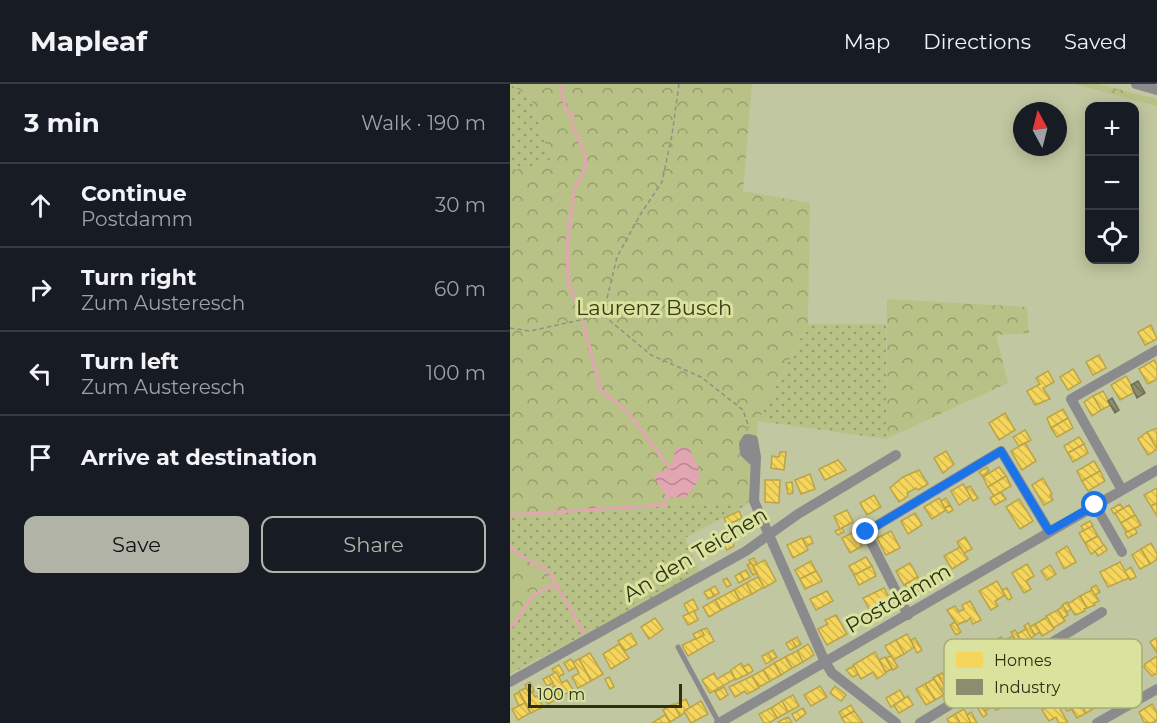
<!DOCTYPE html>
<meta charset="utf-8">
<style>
:root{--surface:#171b24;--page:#242831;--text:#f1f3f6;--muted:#9ea1a6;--line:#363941;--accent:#b0b3a6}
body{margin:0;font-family:Montserrat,sans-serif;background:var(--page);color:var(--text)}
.controls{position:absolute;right:18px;top:18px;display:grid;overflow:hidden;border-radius:12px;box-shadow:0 3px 15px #0003}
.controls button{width:54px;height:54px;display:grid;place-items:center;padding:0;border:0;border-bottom:2px solid var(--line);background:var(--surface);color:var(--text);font:30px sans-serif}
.compass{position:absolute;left:503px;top:18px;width:54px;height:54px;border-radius:50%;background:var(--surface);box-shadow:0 3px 15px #0003;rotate:353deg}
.scale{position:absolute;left:18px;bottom:15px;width:154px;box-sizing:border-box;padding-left:6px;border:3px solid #2d3014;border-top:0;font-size:16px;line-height:21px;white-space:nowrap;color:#2d3014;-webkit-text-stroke:4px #dae39e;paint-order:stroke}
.stop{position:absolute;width:18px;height:18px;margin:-14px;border:4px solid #1a73e8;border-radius:50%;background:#fff}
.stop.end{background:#1a73e8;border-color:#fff;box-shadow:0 2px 6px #0008}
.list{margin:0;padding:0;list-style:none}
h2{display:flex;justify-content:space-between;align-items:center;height:78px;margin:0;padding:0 24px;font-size:26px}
h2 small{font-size:20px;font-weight:400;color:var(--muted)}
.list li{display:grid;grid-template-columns:39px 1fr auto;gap:18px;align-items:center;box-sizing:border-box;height:84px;padding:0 24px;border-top:2px solid var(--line)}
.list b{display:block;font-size:22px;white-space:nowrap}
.list p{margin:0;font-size:20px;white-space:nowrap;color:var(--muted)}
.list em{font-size:20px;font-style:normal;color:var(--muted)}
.actions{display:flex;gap:12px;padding:18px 24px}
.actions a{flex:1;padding:14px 0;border:2px solid var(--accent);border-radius:12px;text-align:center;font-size:21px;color:var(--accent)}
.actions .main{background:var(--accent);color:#111}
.icon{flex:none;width:33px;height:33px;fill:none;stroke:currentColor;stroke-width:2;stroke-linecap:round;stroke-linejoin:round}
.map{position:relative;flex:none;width:647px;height:639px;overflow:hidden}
header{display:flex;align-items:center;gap:36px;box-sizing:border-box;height:84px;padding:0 30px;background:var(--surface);border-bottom:2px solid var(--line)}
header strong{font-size:28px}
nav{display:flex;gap:33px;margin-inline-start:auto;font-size:21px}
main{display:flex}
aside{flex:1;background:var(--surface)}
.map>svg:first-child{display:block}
.grass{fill:url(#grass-dots)}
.forest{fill:url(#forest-crowns)}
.water{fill:url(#water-waves)}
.homes{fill:url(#homes-back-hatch);stroke:#baa446;stroke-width:1.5}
.industry{fill:url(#industry-back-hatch);stroke:#707053;stroke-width:1.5}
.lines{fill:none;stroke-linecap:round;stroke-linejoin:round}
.stream{stroke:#e1a6b2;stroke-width:3}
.path{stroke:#909186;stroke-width:1.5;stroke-dasharray:4.5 3;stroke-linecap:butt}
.service{stroke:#8b8b8d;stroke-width:5}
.minor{stroke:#8b8b8d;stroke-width:10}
.route{stroke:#1a73e8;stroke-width:8}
.labels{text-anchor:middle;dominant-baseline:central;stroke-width:6;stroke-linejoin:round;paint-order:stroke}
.park-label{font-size:21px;fill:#373b16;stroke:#dae39e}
.street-label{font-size:21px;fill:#2d3014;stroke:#dae39e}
.key{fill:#dae39e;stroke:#a6ad75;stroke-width:1.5}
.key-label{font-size:16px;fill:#2d3014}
</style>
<header>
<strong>Mapleaf</strong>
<nav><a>Map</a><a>Directions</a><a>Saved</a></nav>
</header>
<main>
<aside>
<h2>3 min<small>Walk · 190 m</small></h2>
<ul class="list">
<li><svg class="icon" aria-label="ahead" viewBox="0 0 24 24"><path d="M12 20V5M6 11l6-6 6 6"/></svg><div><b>Continue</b><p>Postdamm</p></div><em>30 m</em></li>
<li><svg class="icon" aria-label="right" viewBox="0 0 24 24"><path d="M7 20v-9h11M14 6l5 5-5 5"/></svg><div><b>Turn right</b><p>Zum Austeresch</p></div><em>60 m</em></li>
<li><svg class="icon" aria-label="left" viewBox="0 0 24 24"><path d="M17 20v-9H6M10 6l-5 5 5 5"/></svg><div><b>Turn left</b><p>Zum Austeresch</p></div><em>100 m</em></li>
<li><svg class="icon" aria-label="arrive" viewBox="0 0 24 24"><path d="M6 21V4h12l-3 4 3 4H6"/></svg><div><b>Arrive at destination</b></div></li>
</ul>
<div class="actions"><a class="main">Save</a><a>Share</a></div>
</aside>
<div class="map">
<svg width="647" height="639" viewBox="0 0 647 639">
<defs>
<pattern id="grass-dots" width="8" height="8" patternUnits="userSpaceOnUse" patternTransform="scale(1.5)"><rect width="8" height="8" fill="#b9c286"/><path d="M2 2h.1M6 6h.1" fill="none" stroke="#979e6c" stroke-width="1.8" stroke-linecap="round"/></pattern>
<pattern id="forest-crowns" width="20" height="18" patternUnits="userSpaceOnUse" patternTransform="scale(1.5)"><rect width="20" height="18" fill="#b9c286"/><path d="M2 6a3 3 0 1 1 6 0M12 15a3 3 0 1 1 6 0" fill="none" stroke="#979e6c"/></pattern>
<pattern id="water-waves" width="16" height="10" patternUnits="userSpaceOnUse" patternTransform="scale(1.5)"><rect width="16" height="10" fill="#e1a6b2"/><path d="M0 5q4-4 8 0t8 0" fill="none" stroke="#b78890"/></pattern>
<pattern id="homes-back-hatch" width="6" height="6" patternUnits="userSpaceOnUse" patternTransform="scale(1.5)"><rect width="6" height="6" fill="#f6d55c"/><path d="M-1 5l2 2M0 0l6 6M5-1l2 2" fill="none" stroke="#d3b74f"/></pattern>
<pattern id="industry-back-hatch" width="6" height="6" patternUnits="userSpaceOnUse" patternTransform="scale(1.5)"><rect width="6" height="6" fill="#8c8c6e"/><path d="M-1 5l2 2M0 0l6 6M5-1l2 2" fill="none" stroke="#737359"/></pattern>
</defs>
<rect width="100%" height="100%" fill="#c1c7a0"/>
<g class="grass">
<polygon points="0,0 21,14 41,79 0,87"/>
<polygon points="298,240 376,240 376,355 248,337"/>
<path d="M 244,417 L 175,454 L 190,489 L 0,590 L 0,544 C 21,523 11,512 44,501 L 39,488 L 4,467 L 0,461 L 0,431 L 155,421 Z"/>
</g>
<g class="forest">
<polygon points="0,0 242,0 233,107 300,119 298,240 248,337 244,417 155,421 0,431 0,87 41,78 21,14"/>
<polygon points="564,0 588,0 647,15 647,22"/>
<polygon points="377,215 517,223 519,249 486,251 498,299 376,355"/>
<path d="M 0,461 L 4,467 L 39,488 L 45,501 C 11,512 21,523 0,544 Z"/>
</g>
<path class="water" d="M 165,363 L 179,364 C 191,390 196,390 176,413 L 157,413 L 143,392 L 160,383 L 164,373 Z"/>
<g class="homes">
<polygon points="641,241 647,255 635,261 628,248"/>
<polygon points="589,271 596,284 583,291 576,278"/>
<polygon points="644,276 647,281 647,295 638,300 629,285"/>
<polygon points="563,285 571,298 558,306 550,293"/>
<polygon points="538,287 544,298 533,304 540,315 525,321 517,307 530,300 526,294"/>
<polygon points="616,292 625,308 610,316 601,301"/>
<polygon points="593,307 601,321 591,326 583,312"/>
<polygon points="583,312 591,326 582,332 574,318"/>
<polygon points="553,325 558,334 541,344 537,334"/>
<polygon points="495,329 505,346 489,356 479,339"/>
<polygon points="558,334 563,344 547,353 541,344"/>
<polygon points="647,344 647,365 637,348"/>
<polygon points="515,346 521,356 509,362 503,353"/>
<polygon points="637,348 647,365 638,371 628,355"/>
<polygon points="569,353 574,360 558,369 554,362"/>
<polygon points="515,359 526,377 512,386 501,367"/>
<polygon points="574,360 578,369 563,378 558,369"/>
<polygon points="436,367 444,380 433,389 424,374"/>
<polygon points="270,368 276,368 274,386 261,384 262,372 269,373"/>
<polygon points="328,376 336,386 315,396 309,385"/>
<polygon points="584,377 590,387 572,397 567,387"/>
<polygon points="477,383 479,387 472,392 469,388"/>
<polygon points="489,383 496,392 478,403 473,393"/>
<polygon points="409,386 418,400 408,406 406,404 397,409 398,412 389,418 380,404 393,393"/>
<polygon points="590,387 595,397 578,407 572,397"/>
<polygon points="300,390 305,405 291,410 285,396"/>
<polygon points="496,392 501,402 484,412 478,403"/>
<polygon points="533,394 542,410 540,411 543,416 534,421 522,401"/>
<polygon points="255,396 270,396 269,419 255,418"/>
<polygon points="282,398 283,409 278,410 276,399"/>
<polygon points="453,400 461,413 449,421 441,407"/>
<polygon points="460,402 468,414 463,417 456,404"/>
<polygon points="647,404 647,419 641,422 634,411"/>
<polygon points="491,408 496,415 485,421 480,414"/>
<polygon points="364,411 371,423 357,431 350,419"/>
<polygon points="429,414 436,426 422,435 414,423"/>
<polygon points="436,414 440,421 435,424 431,417"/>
<polygon points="509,415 523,437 510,445 496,423"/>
<polygon points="647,419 647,432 641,422"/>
<polygon points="610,420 613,424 604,430 601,425"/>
<polygon points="440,421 443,426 438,429 435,424"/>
<polygon points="619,421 625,431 611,439 605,429"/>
<polygon points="337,426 343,438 330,445 324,432"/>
<polygon points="229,427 232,434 217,441 214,434"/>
<polygon points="405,429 412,441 398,450 391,437"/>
<polygon points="625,431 631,441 617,449 611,439"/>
<polygon points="580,437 583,442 574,447 571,442"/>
<polygon points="582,442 588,452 575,459 569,449"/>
<polygon points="332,444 334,448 328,451 325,447"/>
<polygon points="625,444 627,449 618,454 615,449"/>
<polygon points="381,447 390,464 376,471 367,454"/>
<polygon points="344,448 352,462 340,469 332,454"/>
<polygon points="300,452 303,459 296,462 293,455"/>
<polygon points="588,452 594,462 581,470 575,459"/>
<polygon points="455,453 462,465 454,469 447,458"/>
<polygon points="292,454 298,466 283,474 277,461"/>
<polygon points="220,455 224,462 217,466 213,459"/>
<polygon points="641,459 647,470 647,475 640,480 631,465"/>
<polygon points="594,461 597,466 588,472 585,467"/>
<polygon points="557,462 566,478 554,485 546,469"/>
<polygon points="450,463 458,475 442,485 434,472"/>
<polygon points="631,465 640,480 630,485 622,471"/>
<polygon points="356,473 362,482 344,491 339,482"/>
<polygon points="244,474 247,480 243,482 239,476"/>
<polygon points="255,476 266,497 254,504 243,482"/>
<polygon points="301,477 306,487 290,495 285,486"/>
<polygon points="610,478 619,494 598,503 590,488"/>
<polygon points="241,479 247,489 243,491 237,481"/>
<polygon points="400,479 408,493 394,501 386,487"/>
<polygon points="517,480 524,492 516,497 521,505 514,509 502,489"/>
<polygon points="540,481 546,490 537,496 531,487"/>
<polygon points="362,482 366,492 349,501 344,491"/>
<polygon points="621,483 626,493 620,496 615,487"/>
<polygon points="236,486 240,493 234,496 230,489"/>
<polygon points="306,487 312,497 295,505 290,495"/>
<polygon points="230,489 234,496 229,499 225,492"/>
<polygon points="248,493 254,503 242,510 236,499"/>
<polygon points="407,493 413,504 402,511 395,501"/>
<polygon points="217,494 221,501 217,503 213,496"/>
<polygon points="487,497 495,511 485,517 488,522 481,526 469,507"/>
<polygon points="236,499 242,510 230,516 224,506"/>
<polygon points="586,501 590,508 585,511 581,504"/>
<polygon points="205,502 209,509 204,512 200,505"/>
<polygon points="374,504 382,519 362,530 353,514"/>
<polygon points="497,504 502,514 498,516 492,506"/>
<polygon points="200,505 204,512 198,515 194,508"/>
<polygon points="224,506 230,516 211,526 205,516"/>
<polygon points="582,506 589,517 584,519 585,521 577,524 570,512"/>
<polygon points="317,507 323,517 306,526 300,515"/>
<polygon points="570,512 577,524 574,525 575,527 565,531 558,520"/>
<polygon points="183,515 188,525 179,530 174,520"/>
<polygon points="205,516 211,526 199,533 193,523"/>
<polygon points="460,517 471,536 463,540 460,534 456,538 455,537 447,541 437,526 445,522 449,528 454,525 452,521"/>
<polygon points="557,518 561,525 557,528 552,521"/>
<polygon points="553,522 558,531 553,534 548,526"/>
<polygon points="548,526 555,537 543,544 536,532"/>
<polygon points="184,527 188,536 178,541 173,532"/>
<polygon points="326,531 337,550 317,561 308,545 318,540 315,536"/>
<polygon points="537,533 544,545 532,552 525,540"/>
<polygon points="145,534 153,545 139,555 131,543"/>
<polygon points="445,538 451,548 446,551 440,541"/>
<polygon points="518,539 525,551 521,554 514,542"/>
<polygon points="525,540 530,548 525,551 520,543"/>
<polygon points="197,544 204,557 178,572 172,561 194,551 191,546"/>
<polygon points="516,545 524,559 515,564 507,550"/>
<polygon points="191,546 194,551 186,555 183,550"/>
<polygon points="505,546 512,558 508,560 501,548"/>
<polygon points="121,549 127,560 115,567 108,557"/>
<polygon points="397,550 404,563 394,570 386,556"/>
<polygon points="503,552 511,566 502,571 494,557"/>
<polygon points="287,553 291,560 286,563 282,556"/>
<polygon points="491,553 499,565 494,567 487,555"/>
<polygon points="405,554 412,566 407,569 401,556"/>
<polygon points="646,554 647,555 647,569 640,558"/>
<polygon points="282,556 286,563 280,566 276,559"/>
<polygon points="386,556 394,570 383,576 375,562"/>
<polygon points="109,560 119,574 101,585 93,570"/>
<polygon points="298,560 304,571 293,578 287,567"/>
<polygon points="263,566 267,573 262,576 258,569"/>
<polygon points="287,567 293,578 282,584 275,573"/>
<polygon points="365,568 376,589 367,595 363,588 351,595 343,581"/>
<polygon points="80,569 93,590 81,597 69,575"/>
<polygon points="258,569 262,576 256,580 252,572"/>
<polygon points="381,572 388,583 383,586 376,574"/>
<polygon points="647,572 647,589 642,592 634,583 635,580"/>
<polygon points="275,573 282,584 271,591 264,579"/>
<polygon points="375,573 382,585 376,588 369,576"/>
<polygon points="61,575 66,583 59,587 54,579"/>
<polygon points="69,575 81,597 68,604 62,593 69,589 63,578"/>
<polygon points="231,579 238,590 225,596 221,586"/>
<polygon points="264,579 271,591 260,597 253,586"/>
<polygon points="239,580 243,587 238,590 233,583"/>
<polygon points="49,581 54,590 48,593 42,585"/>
<polygon points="344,582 348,590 343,593 336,586"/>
<polygon points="253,586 260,597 249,603 242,592"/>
<polygon points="221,587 225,595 200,609 192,596 204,589 207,595"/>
<polygon points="46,588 52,599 57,596 63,606 50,613 39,592"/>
<polygon points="443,588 451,601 442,606 434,592"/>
<polygon points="432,589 439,601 435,603 428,591"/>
<polygon points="428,591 435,603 431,606 423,594"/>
<polygon points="39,592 43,599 37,602 33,595"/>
<polygon points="242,592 249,604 237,610 235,607 225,613 219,603"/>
<polygon points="99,593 104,603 100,605 95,595"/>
<polygon points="424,595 434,611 425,616 415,600"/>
<polygon points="20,598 24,607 19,609 15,601"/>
<polygon points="415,600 425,616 416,621 406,605"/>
<polygon points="45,602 50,613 38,620 32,609"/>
<polygon points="310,602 317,613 301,622 294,611"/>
<polygon points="325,602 336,611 331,617 320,609"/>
<polygon points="214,603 218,611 210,616 205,608"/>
<polygon points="16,604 19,609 22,608 25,613 27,612 33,623 21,629 9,607"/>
<polygon points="390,606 395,615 381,623 376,614"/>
<polygon points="9,608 15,619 9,622 4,611"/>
<polygon points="476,608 484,622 475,627 467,613"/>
<polygon points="575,608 585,624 576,629 567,613"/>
<polygon points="283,611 289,622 278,628 272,617"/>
<polygon points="398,612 403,621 389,629 384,621"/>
<polygon points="483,612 491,624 486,626 479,614"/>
<polygon points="567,613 576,629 567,634 558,619"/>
<polygon points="176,615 180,624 170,632 164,621"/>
<polygon points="559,616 562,625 557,627 552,620"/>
<polygon points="191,617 198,630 181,639 174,627"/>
<polygon points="272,617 278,628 267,634 261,624"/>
<polygon points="546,618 558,639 549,639 546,633 539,637 532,626"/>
<polygon points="15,619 20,629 8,636 2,625"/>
<polygon points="470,619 477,630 473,633 466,621"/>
<polygon points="163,620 170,632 160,638 153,626"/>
<polygon points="642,620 647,629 647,636 642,639 634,638 629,628"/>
<polygon points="341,621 344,627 332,634 329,628"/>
<polygon points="261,624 267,634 259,639 254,639 249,630"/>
<polygon points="293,624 296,629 286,637 282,630"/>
<polygon points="454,625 461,639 450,639 445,630"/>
<polygon points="344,627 353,639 335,639 332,634"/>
<polygon points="461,628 467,639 461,639 457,631"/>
<polygon points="445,630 450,639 439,639 437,635"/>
<polygon points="156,631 160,639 142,639 155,631"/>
<polygon points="278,633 282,639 269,639 268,638"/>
</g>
<g class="industry">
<polygon points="628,297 635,309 627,314 621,301"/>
<polygon points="602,314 609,326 605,329 598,317"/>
</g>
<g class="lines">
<g class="stream">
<polyline points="50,0 56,26 63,31 62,41 74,68 76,82 65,104 57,158 58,198 71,229"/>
<polyline points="73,239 91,307 116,326 160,384"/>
<polyline points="0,431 155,421 158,410"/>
<polyline points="0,461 4,467 39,488 74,549"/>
<path d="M 0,544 C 21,523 11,512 45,501"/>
</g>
<g class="path">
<polyline points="169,0 162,51 152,98 130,131 107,173 93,231 141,271 191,293 233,326 239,344"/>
<polyline points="0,244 20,247 93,231"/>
</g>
<polyline class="service" points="168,563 209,639"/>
<g class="minor">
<polyline points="626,0 647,6"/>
<polyline points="245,378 235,369 234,360 237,355 243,356 246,373 244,417 315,578 322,589 386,639"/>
<polyline points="612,406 561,315 647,266"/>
<polyline points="585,421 612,468"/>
<polyline points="398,531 356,448 491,367 539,447"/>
<polyline points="0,598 236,467 288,430 386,371"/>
<polyline points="209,639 647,386"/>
<polyline points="410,639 592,528"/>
<polyline points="587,639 647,605"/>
</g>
</g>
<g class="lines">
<polyline class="route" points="356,448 491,367 539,447 585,421"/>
</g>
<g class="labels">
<g class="park-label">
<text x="144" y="223">Laurenz Busch</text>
</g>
<g class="street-label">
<text transform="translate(185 470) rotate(-31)">An den Teichen</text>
<text transform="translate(388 514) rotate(-30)">Postdamm</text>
</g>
</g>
<rect x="434" y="555" width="198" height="69" rx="9" class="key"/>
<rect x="446" y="568" width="27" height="16" fill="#f6d55c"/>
<rect x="446" y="595" width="27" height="16" fill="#8c8c6e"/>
<g class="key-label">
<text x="484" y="582">Homes</text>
<text x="484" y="609">Industry</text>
</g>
</svg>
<div class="controls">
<button>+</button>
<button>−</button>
<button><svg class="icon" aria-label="locate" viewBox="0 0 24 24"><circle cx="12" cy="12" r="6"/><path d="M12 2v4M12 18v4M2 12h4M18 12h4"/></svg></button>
</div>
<svg class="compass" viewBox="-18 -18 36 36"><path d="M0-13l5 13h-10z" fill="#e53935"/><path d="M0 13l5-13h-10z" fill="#9ea1a6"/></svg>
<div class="scale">100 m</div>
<div class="stop" style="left:585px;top:421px"></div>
<div class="stop end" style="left:356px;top:448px"></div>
</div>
</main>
